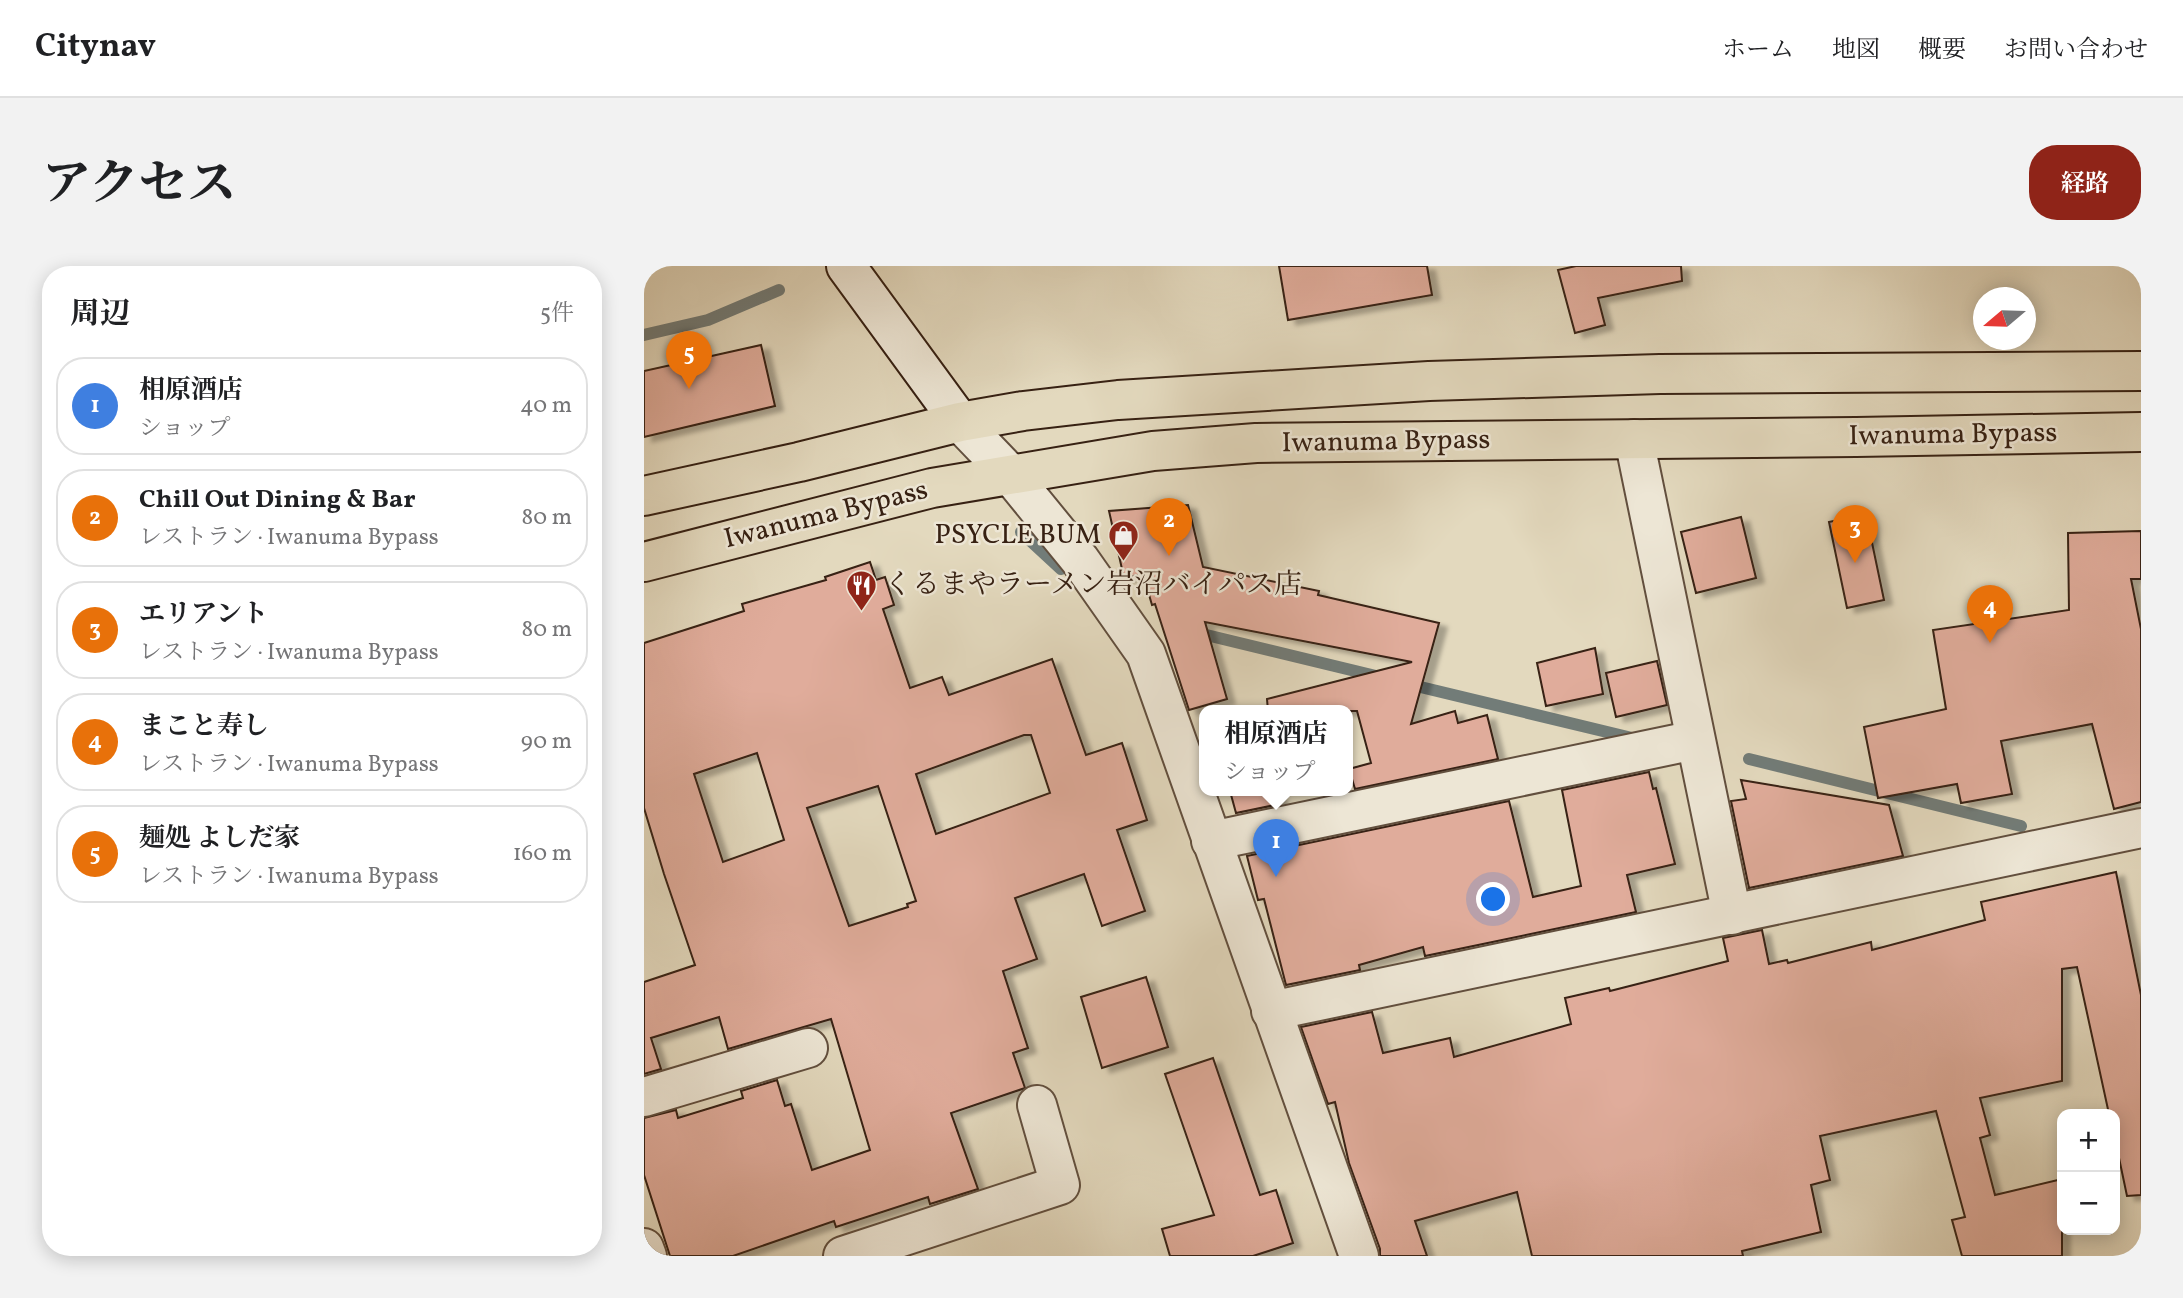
<!DOCTYPE html>
<html lang="ja">
<meta charset="utf-8">
<style>
:root{--surface:#fff;--page:#f2f2f2;--text:#202124;--muted:#757577;--line:#e0e0e0;--accent:#8f2418}
body{margin:0;font-family:Vollkorn,"Noto Serif JP",serif;background:var(--page);color:var(--text)}
.controls{position:absolute;right:21px;bottom:21px;display:grid;overflow:hidden;border-radius:14px;box-shadow:0 4px 18px #0003}
.controls button{width:63px;height:63px;display:grid;place-items:center;padding:0;border:0;border-bottom:2px solid var(--line);background:var(--surface);color:var(--text);font:35px sans-serif}
.compass{position:absolute;left:1329px;top:21px;width:63px;height:63px;border-radius:50%;background:var(--surface);box-shadow:0 4px 18px #0003;rotate:251deg}
.you{position:absolute;left:850px;top:634px;width:24px;height:24px;margin:-18px;border:5px solid #fff;border-radius:50%;background:#1a73e8;box-shadow:0 0 0 10px #1a73e833}
.badge{display:grid;place-items:center;width:46px;height:46px;border-radius:50%;background:var(--accent);color:#fff;font-size:23px;font-weight:700}
.pin{position:absolute;translate:-50% -58px;filter:drop-shadow(0 2px 4px #0008)}
.pin::after{content:'';position:absolute;top:37px;width:24px;height:21px;background:inherit;clip-path:polygon(0 0,100% 0,50% 100%)}
.popup{position:absolute;left:555px;top:439px;width:154px;height:91px;box-sizing:border-box;display:grid;place-content:center;border-radius:14px;background:var(--surface);filter:drop-shadow(0 2px 5px #0005);font-size:23px;white-space:nowrap;color:var(--muted)}
.popup b{font-size:26px;color:var(--text)}
.popup::after{content:'';position:absolute;left:50%;top:100%;margin-left:-14px;border:14px solid transparent;border-top-color:var(--surface)}
.list{margin:0;padding:0;list-style:none}
h2{display:flex;justify-content:space-between;align-items:center;height:91px;margin:0;padding:0 28px;font-size:30px}
h2 small{font-size:23px;font-weight:400;color:var(--muted)}
.list li{display:grid;grid-template-columns:46px 1fr auto;gap:21px;align-items:center;box-sizing:border-box;height:98px;margin:0 14px 14px;padding:0 14px;border:2px solid var(--line);border-radius:28px}
.list b{display:block;font-size:26px;white-space:nowrap}
.list p{margin:0;font-size:23px;white-space:nowrap;color:var(--muted)}
.list em{font-size:23px;font-style:normal;color:var(--muted)}
.map{position:relative;flex:none;width:1497px;height:990px;overflow:hidden;border-radius:28px}
header{display:flex;align-items:center;gap:42px;box-sizing:border-box;height:98px;padding:0 35px;background:var(--surface);border-bottom:2px solid var(--line)}
header strong{font-size:33px}
nav{display:flex;gap:38px;margin-inline-start:auto;font-size:24px}
.intro{display:flex;align-items:center;justify-content:space-between;box-sizing:border-box;height:168px;padding:0 42px}
h1{margin:0;font-size:49px}
.button{padding:18px 32px;border-radius:28px;background:var(--accent);color:#fff;font-size:24px;font-weight:700}
main{display:flex;gap:42px;padding:0 42px}
aside{flex:1;background:var(--surface);border-radius:28px;box-shadow:0 4px 18px #0003}
.map>svg:first-child{display:block}
.lines{fill:none;stroke-linecap:round;stroke-linejoin:round}
.stream{stroke:#727c78;stroke-width:12}
.building{fill:#e0ac9b;stroke:#372113;stroke-width:2;fill-rule:evenodd;filter:url(#shadow)}
.street-casing{stroke:#624f3e;stroke-width:42}
.secondary-casing{stroke:#372113;stroke-width:42}
.highway-casing{stroke:#372113;stroke-width:42}
.street{stroke:#ede6d5;stroke-width:38}
.secondary{stroke:#ede6d5;stroke-width:38}
.highway{stroke:#e3d9be;stroke-width:38}
.labels{text-anchor:middle;dominant-baseline:central;stroke-width:5;stroke-linejoin:round;paint-order:stroke}
.street-label{font-size:28px;fill:#372113;stroke:#ede6d5}
.poi-label{font-size:28px;fill:#372113;stroke:#ede6d5;text-anchor:end}
</style>
<header>
<strong>Citynav</strong>
<nav><a>ホーム</a><a>地図</a><a>概要</a><a>お問い合わせ</a></nav>
</header>
<div class="intro"><h1>アクセス</h1><a class="button">経路</a></div>
<main>
<aside>
<h2>周辺<small>5件</small></h2>
<ul class="list">
<li><span class="badge" style="background:#3f7fe0">1</span><div><b>相原酒店</b><p>ショップ</p></div><em>40 m</em></li>
<li><span class="badge" style="background:#e8710a">2</span><div><b>Chill Out Dining &amp; Bar</b><p>レストラン · Iwanuma Bypass</p></div><em>80 m</em></li>
<li><span class="badge" style="background:#e8710a">3</span><div><b>エリアント</b><p>レストラン · Iwanuma Bypass</p></div><em>80 m</em></li>
<li><span class="badge" style="background:#e8710a">4</span><div><b>まこと寿し</b><p>レストラン · Iwanuma Bypass</p></div><em>90 m</em></li>
<li><span class="badge" style="background:#e8710a">5</span><div><b>麺処 よしだ家</b><p>レストラン · Iwanuma Bypass</p></div><em>160 m</em></li>
</ul>
</aside>
<div class="map">
<svg width="1497" height="990" viewBox="0 0 1497 990">
<defs>
<filter id="shadow"><feDropShadow dx="8" dy="4.5" stdDeviation="2" flood-color="#0004"/></filter>
</defs>
<rect width="100%" height="100%" fill="#e3d9be"/>
<filter id="stains"><feTurbulence type="fractalNoise" baseFrequency=".00286" numOctaves="4"/><feColorMatrix values="0 0 0 0 .2 0 0 0 0 .09 0 0 0 0 .02 0 0 0 .5 -.17"/></filter>
<radialGradient id="worn" r=".72"><stop offset=".6" stop-color="#630" stop-opacity="0"/><stop offset="1" stop-color="#630" stop-opacity=".3"/></radialGradient>
<g class="lines">
<g class="stream">
<polyline points="0,69 64,54 135,24"/>
<polyline points="377,266 417,303"/>
<polyline points="550,366 736,411"/>
<polyline points="764,418 988,472"/>
<polyline points="1105,493 1377,560"/>
</g>
</g>
<g class="building">
<polygon points="635,0 783,0 788,29 644,54"/>
<polygon points="932,0 1037,0 1038,15 954,32 961,59 931,67 914,4"/>
<polygon points="117,79 131,140 0,171 0,105"/>
<polygon points="544,239 559,301 675,325 674,329 795,357 767,458 811,445 814,457 843,449 854,493 711,523 705,503 727,497 713,445 624,445 623,433 768,396 561,356 583,433 545,444 511,338 508,339 499,308 480,312 465,245"/>
<polygon points="1222,248 1240,334 1203,342 1185,256"/>
<polygon points="1097,251 1112,312 1052,327 1037,266"/>
<polygon points="1497,265 1497,313 1487,313 1497,363 1497,536 1470,543 1448,458 1357,475 1368,528 1317,537 1313,518 1234,532 1220,461 1302,443 1289,364 1425,344 1424,267"/>
<path d="M 226,296 L 232,314 L 241,311 L 250,339 L 239,343 L 266,422 L 298,411 L 305,429 L 408,393 L 442,489 L 478,477 L 503,554 L 473,564 L 501,645 L 458,660 L 440,608 L 371,632 L 393,693 L 359,705 L 384,782 L 369,787 L 381,822 L 307,847 L 334,923 L 286,938 L 284,931 L 192,961 L 190,955 L 89,990 L 26,990 L 0,909 L 0,852 L 32,844 L 34,852 L 99,832 L 97,825 L 133,814 L 141,840 L 147,838 L 168,904 L 226,884 L 187,753 L 84,783 L 75,751 L 7,772 L 17,803 L 0,808 L 0,716 L 51,699 L 20,608 L 0,542 L 0,377 L 100,345 L 98,338 L 182,314 L 181,311 ZM 380,469 L 387,469 L 406,527 L 292,568 L 272,508 ZM 113,487 L 140,574 L 79,596 L 50,508 ZM 234,520 L 272,635 L 263,638 L 264,641 L 205,660 L 163,542 Z"/>
<polygon points="951,382 959,428 902,440 893,397"/>
<polygon points="1013,395 1023,439 972,451 962,407"/>
<polygon points="1005,506 1009,523 1012,522 1031,598 983,609 992,646 781,690 779,681 715,699 716,704 642,719 620,633 614,634 603,590 865,535 889,631 937,620 918,524"/>
<polygon points="1097,514 1245,539 1259,590 1105,622 1087,535 1102,533"/>
<polygon points="586,525 633,525 636,538 592,547"/>
<polygon points="1472,606 1497,729 1497,929 1483,930 1471,873 1471,848 1465,848 1433,701 1418,703 1418,815 1336,832 1346,869 1336,872 1351,929 1418,913 1418,990 1318,990 1308,954 1321,951 1292,845 1176,870 1186,914 1167,919 1177,966 1098,985 1099,990 888,990 873,926 771,955 783,990 736,990 736,983 705,897 691,836 684,838 657,761 728,746 739,787 806,772 810,791 927,758 921,732 965,722 966,725 1084,695 1079,672 1118,664 1125,698 1143,694 1144,697 1227,676 1228,684 1341,654 1337,636"/>
<polygon points="502,711 524,781 458,802 437,731"/>
<polygon points="569,792 616,929 632,924 649,977 609,990 526,990 518,963 570,949 521,808"/>
</g>
<g class="lines">
<defs>
<g id="street">
<polyline points="316,156 365,207 436,294 502,388 715,990"/>
<polyline points="990,173 1088,649"/>
<polyline points="567,575 1051,474"/>
<polyline points="627,745 1497,562"/>
<polyline points="0,831 164,782"/>
<polyline points="0,982 3,990"/>
<polyline points="199,990 416,919 393,839"/>
</g>
<polyline id="secondary" points="202,0 316,156"/>
<g id="highway">
<polyline points="0,230 155,196 316,156 379,145 474,134 785,115 1016,108 1497,105"/>
<polyline points="0,296 288,222 509,185 612,177 1212,171 1497,166"/>
</g>
</defs>
<use href="#street" class="street-casing"/>
<use href="#secondary" class="secondary-casing"/>
<use href="#highway" class="highway-casing"/>
<use href="#street" class="street"/>
<use href="#secondary" class="secondary"/>
<use href="#highway" class="highway"/>
</g>
<defs>
<symbol id="shop-pin" viewBox="-11 -11 22 30"><path d="M0 17L-7.5 6A9.5 9.5 0 1 1 7.5 6Z" fill="#8f2418" stroke="#ede6d5"/><path d="M-5-2.5h2.3a2.7 3.5 0 0 1 5.4 0H5L5.5 6h-11ZM-1.5-2.5h3a1.5 2.3 0 0 0-3 0Z" fill="#fff"/></symbol>
<symbol id="restaurant-pin" viewBox="-11 -11 22 30"><path d="M0 17L-7.5 6A9.5 9.5 0 1 1 7.5 6Z" fill="#8f2418" stroke="#ede6d5"/><path d="M-5-6h1v4h1v-4h1v4h1v-4h1v5L-1.5 .5V6h-2V.5L-5-1ZM5-6V6H3V1.5H1.5Q1.5-4 5-6Z" fill="#fff"/></symbol>
</defs>
<g fill-rule="evenodd">
<use href="#shop-pin" x="462" y="252" width="35" height="47"/>
<use href="#restaurant-pin" x="200" y="302" width="35" height="47"/>
</g>
<g class="labels">
<g class="street-label">
<text transform="translate(1309 169) rotate(-1)">Iwanuma Bypass</text>
<text transform="translate(742 176) rotate(-1)">Iwanuma Bypass</text>
<text transform="translate(182 249) rotate(-14)">Iwanuma Bypass</text>
</g>
<g class="poi-label">
<text x="457" y="269">PSYCLE BUM</text>
<text x="240" y="319" text-anchor="start">くるまやラーメン岩沼バイパス店</text>
</g>
</g>
<rect width="100%" height="100%" filter="url(#stains)"/>
<rect width="100%" height="100%" fill="url(#worn)"/>
</svg>
<div class="controls">
<button>+</button>
<button>−</button>
</div>
<svg class="compass" viewBox="-18 -18 36 36"><path d="M0-13l5 13h-10z" fill="#e53935"/><path d="M0 13l5-13h-10z" fill="#757577"/></svg>
<div class="you"></div>
<div class="pin badge" style="left:632px;top:611px;background:#3f7fe0">1</div>
<div class="popup"><b>相原酒店</b>ショップ</div>
<div class="pin badge" style="left:525px;top:290px;background:#e8710a">2</div>
<div class="pin badge" style="left:1211px;top:297px;background:#e8710a">3</div>
<div class="pin badge" style="left:1346px;top:377px;background:#e8710a">4</div>
<div class="pin badge" style="left:45px;top:123px;background:#e8710a">5</div>
</div>
</main>
